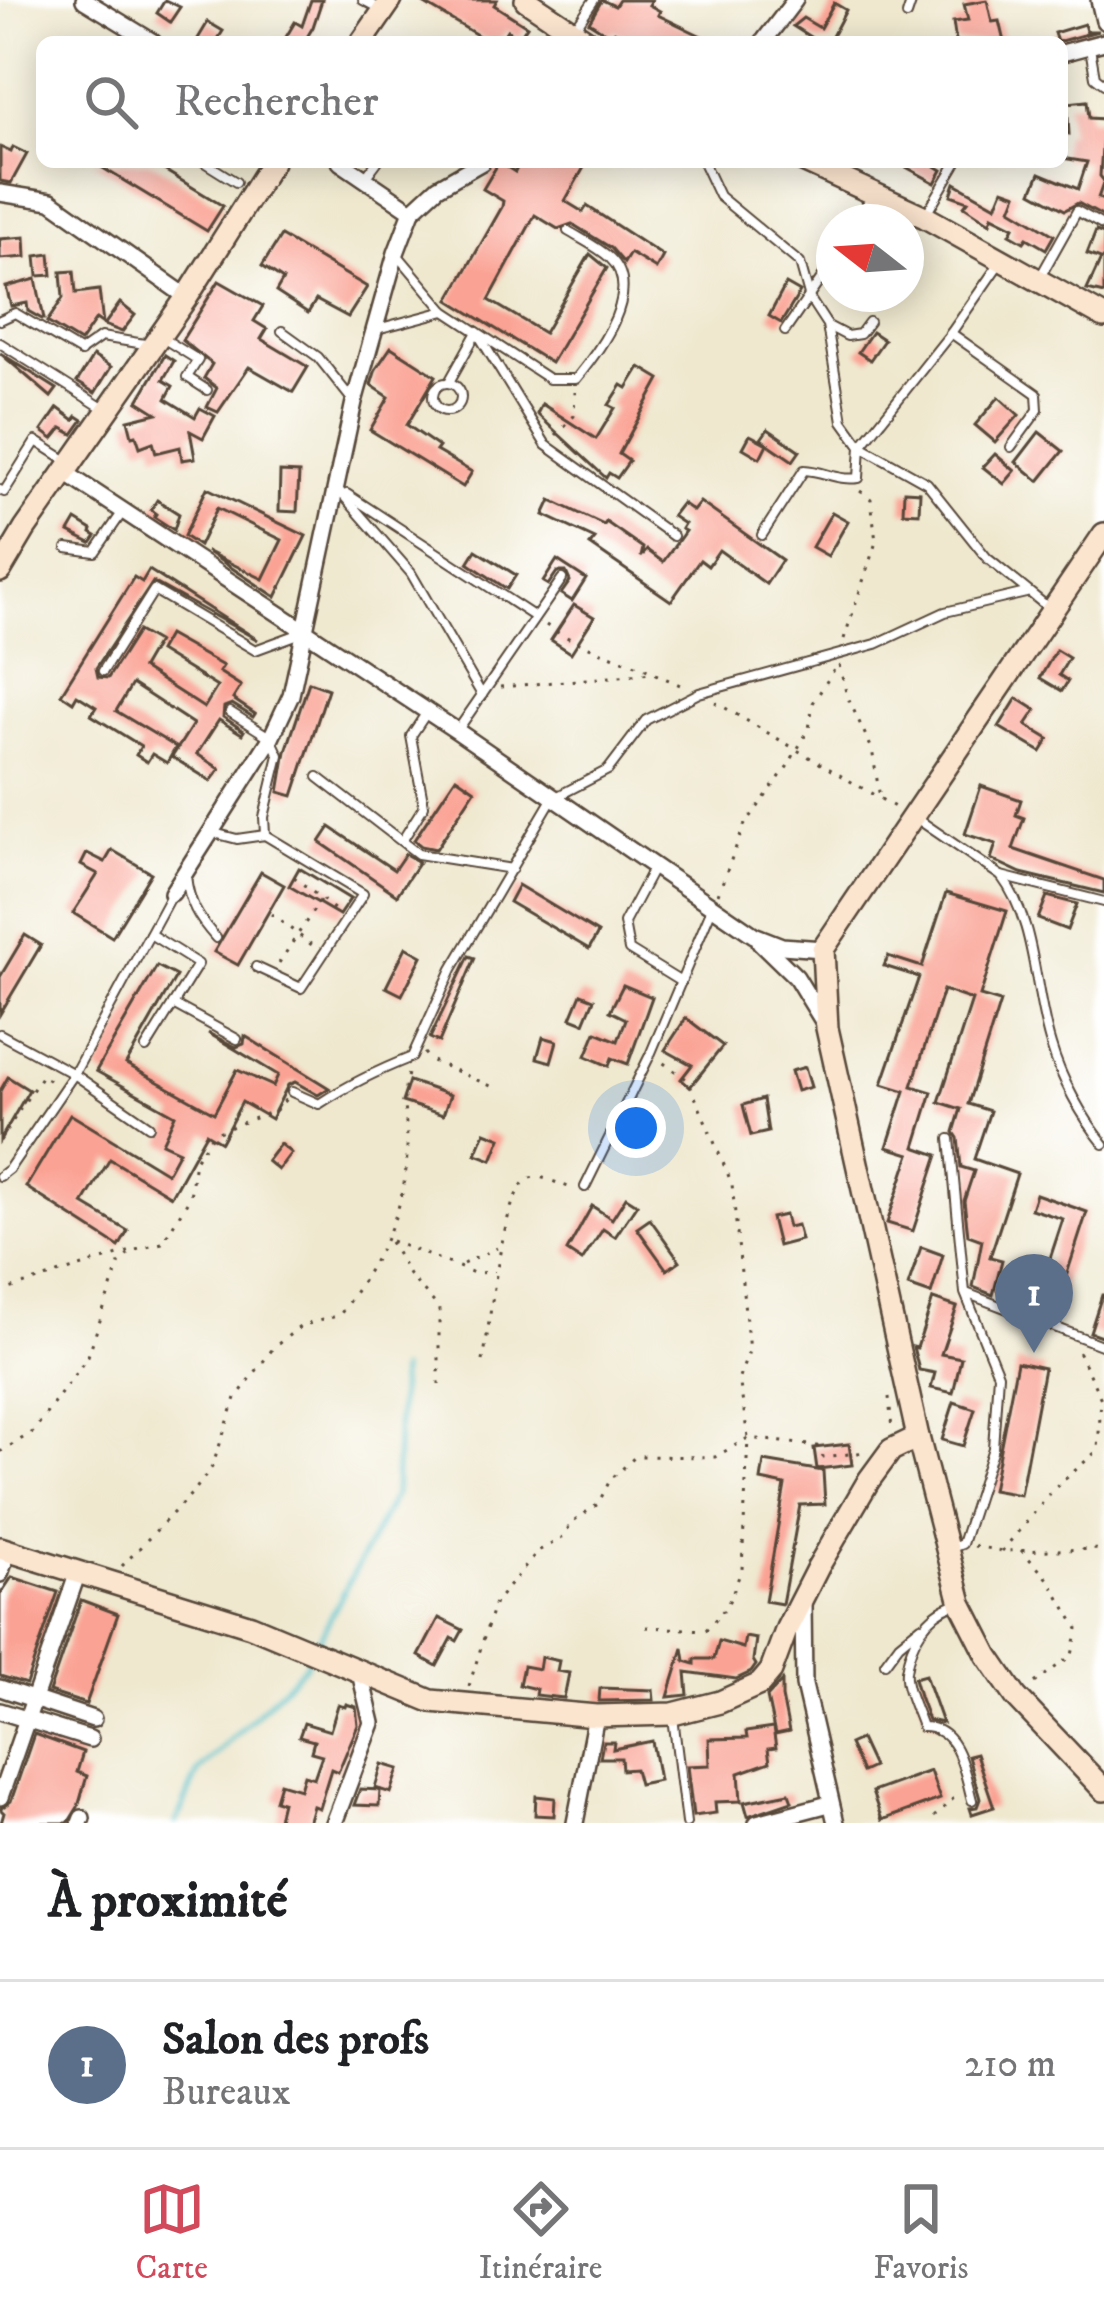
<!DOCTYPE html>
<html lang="fr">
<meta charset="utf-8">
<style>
:root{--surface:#fff;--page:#f2f2f2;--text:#202124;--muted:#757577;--line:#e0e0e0;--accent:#d1495b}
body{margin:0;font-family:"IM FELL DW Pica",serif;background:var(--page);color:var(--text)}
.compass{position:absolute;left:816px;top:204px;width:108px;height:108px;border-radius:50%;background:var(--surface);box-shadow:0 6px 30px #0003;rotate:287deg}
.you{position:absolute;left:636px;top:1128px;width:42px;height:42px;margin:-30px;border:9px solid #fff;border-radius:50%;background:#1a73e8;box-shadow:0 0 0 18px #1a73e833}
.badge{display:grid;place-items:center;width:78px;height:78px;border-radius:50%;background:var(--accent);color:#fff;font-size:39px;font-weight:700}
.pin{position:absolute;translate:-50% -99px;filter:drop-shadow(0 3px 6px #0008)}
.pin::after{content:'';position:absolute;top:63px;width:42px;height:36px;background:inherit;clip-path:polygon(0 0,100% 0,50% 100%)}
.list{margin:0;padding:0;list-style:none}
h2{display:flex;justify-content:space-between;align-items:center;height:156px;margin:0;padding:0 48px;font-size:51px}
h2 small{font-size:39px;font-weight:400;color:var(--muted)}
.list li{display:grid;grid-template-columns:78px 1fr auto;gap:36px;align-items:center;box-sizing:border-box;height:168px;padding:0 48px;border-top:3px solid var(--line)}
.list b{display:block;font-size:45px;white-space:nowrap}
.list p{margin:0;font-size:39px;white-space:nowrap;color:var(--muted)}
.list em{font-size:39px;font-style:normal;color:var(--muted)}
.icon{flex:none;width:66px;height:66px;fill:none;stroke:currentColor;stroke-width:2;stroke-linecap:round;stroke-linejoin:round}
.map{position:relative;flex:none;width:1104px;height:1823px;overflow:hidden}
.search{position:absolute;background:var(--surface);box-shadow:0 6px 30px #0003;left:36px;right:36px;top:36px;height:132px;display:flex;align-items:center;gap:30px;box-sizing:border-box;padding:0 42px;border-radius:18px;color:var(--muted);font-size:45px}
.sheet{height:324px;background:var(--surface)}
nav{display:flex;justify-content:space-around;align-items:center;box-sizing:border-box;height:168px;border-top:3px solid var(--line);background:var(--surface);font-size:33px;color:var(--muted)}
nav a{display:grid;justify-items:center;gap:6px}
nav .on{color:var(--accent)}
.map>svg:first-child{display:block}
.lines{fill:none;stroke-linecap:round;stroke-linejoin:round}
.stream{stroke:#55c2cc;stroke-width:4.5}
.building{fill:#faa394}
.lane-casing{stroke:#564639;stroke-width:12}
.street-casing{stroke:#564639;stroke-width:20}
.secondary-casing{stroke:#564639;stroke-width:26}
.path{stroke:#564639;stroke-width:3;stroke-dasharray:3 9;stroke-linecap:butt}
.lane{stroke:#fff;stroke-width:8}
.street{stroke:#fff;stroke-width:15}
.secondary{stroke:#fce5cf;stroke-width:21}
</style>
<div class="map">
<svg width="1104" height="1823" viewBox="0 0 1104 1823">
<rect width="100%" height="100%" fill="#fff"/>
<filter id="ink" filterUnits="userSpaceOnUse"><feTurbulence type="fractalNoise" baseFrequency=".00833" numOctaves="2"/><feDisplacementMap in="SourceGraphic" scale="24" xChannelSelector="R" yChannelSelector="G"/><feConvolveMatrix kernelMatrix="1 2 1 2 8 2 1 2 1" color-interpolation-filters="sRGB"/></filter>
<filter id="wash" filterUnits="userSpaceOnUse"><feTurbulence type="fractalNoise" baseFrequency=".004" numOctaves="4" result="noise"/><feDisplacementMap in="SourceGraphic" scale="48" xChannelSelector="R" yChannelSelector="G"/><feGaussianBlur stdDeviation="2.7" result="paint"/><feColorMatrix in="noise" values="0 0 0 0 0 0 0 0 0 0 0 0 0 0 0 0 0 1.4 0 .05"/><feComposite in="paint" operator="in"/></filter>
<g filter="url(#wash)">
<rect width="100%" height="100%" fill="#efe8cf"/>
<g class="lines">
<g class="stream">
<polyline points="316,1645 395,1494 400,1370"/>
<polyline points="176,1823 198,1772 305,1666 310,1655"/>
</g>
</g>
<g id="blocks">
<g class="building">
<polygon points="165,0 180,7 170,22 157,13"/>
<polygon points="311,0 322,0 313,27 304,42 294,42 286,37 295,22 302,26"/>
<polygon points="418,0 497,0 494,5 527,26 518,39 507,30 499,42 489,42"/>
<polygon points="602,0 615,6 619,0 652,0 649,5 660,11 658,15 714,42 634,42 614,31 611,36 589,22"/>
<polygon points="987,0 992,22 999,21 1004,42 956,42 953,22 968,20 964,4"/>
<polygon points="834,3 846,10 829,42 818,42 793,26 803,18 820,28"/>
<polygon points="208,22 223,31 216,42 196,42"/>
<polygon points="1084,24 1086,31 1098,31 1057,42 1054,33"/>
<polygon points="1087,101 1089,118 1104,119 1100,176 1104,181 1098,198 1104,200 1104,217 1078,203 1065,210 1032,192 1040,173 1078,189 1087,162 1062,158 1062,148 1064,133 1069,134 1067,103"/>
<polygon points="0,147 11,152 13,147 27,154 11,183 0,181"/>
<polygon points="93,162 151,162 223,206 207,231"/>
<polygon points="499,162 515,172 520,162 587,162 565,201 583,212 587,206 663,256 656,269 630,253 624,263 611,248 572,224 558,229 535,215 489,300 544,333 590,254 607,268 551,363 449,300 502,207 503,201 483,189"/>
<polygon points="897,162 929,162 942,170 935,183"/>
<polygon points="955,183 996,206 1003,189 1017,194 1011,209 1054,235 1046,249 1027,238 1024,242 1010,234 1014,227 992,216 990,223 964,206 968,201 951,195"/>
<polygon points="1096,231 1104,234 1104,294 1087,290 1101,259 1087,254"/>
<polygon points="281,236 367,287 348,317 316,300 308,313 276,292 283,280 262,266"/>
<polygon points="25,237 26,257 0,259 0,239"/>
<polygon points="50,254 52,275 38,276 36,256"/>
<polygon points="74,271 76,293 99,290 103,324 96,319 80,342 47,322 63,298 61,272"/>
<polygon points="36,279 44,319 42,319 28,311 27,303 11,306 6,287"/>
<polygon points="219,281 263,306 254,321 267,329 261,339 308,367 293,392 249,367 218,412 207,407 217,388 204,378 212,364 182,340"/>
<polygon points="786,284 800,292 781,323 769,316"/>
<polygon points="120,303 135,315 122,332 104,325"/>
<polygon points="872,332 884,340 870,360 858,352"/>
<polygon points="391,347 436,376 407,425 439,447 436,451 472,472 463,487 370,430 389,397 371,385 376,369"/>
<polygon points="0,353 57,389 51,397"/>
<polygon points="165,355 174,361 163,380 173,386 166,399 195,417 200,408 215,416 203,438 190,431 195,458 182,460 180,447 156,453 153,442 140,447 136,435 132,436 128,420 157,413 138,401"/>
<polygon points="93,356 111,367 95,393 77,382"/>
<polygon points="640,367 660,379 619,454 629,461 617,478 609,473 606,478 537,414 542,404 596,439 615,408 609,405 622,385 627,388"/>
<polygon points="999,397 1019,415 995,442 975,425"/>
<polygon points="58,408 74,420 77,416 83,420 73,434 62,428 53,439 42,431"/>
<polygon points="768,429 800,451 793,461 761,439"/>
<polygon points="1039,432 1063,451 1039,481 1016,462"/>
<polygon points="750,435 767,444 760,458 743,448"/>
<polygon points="995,454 1015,471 1004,484 983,467"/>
<polygon points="280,472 299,473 297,512 279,511"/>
<polygon points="207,488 306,536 276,597 206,551 263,579 282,540 217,508 199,546 184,536"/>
<polygon points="904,491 920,492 919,513 903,512"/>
<polygon points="157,500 179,514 174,530 154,517 156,514 151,510"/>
<polygon points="551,500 604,525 606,522 643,548 641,557 647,550 663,562 685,531 681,529 684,524 672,516 682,503 693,511 700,502 782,560 766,584 719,550 708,566 700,560 671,601 590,545 595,539 544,515"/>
<polygon points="832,512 848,521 828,556 812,547"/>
<polygon points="76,520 92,530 91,533 96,536 91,543 69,532"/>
<polygon points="476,550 516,575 507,589 468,563"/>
<polygon points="557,560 586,579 572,601 561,594 570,581 566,572 557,572 548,585 543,582"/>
<polygon points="149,570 258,640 153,582 96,668 98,677 108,678 138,631 157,642 142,668 204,708 217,687 159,651 168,635 223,666 219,672 241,686 233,699 255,714 253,717 232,704 224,707 223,717 244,731 242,734 219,720 197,754 220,769 211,781 172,757 193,724 132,684 116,711 176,747 167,763 152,754 147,762 136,755 141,746 91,715 96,707 77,695 73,702 61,694 134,577 142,582"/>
<polygon points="574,605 594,617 571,653 551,640"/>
<polygon points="1056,650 1069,658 1059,675 1068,681 1062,691 1040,678"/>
<polygon points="309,682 328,689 293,796 279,792 286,751"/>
<polygon points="1017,698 1036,710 1026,725 1049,739 1041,752 999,727"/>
<polygon points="456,777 475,790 436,849 421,846 414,840"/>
<polygon points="981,786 1021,800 1016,815 1024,818 1013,849 1104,880 1104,893 1021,873 991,859 996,844 965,834"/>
<polygon points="330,827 394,870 405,854 419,862 397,895 320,842"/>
<polygon points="112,850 151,873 112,937 73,913 98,874 81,865 87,853 105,862"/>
<polygon points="299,868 350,899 339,915 289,886"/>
<polygon points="261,872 284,885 238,965 214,952"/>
<polygon points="518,885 598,933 589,949 509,902"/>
<polygon points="946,893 1007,911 980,996 1000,1002 968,1104 990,1111 974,1159 1017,1174 990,1257 1002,1260 993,1295 973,1287 982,1240 968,1235 964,1201 974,1171 961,1167 958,1138 954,1132 961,1109 939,1102 972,1000 943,990 912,1086 932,1092 915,1147 938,1155 913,1231 887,1223 910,1154 887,1147 905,1091 882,1084 919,977 884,966 888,956 922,967"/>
<polygon points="1047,896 1077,904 1067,930 1038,919"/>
<polygon points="25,935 41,945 0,1014 0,977"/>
<polygon points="406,947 422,956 402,995 386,987"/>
<polygon points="469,956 475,958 439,1042 430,1038"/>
<polygon points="157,966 176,976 126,1064 214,1113 237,1070 273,1086 278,1075 208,1033 236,1047 244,1044 245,1036 329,1088 318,1095 295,1082 288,1085 271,1119 242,1102 221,1142 206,1133 171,1196 110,1159 83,1204 128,1231 119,1247 26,1187 70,1114 167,1173 179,1151 162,1143 175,1115 96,1071"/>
<polygon points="623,985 652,997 628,1064 612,1058 609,1066 586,1056 596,1032 618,1041 626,1019 610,1011"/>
<polygon points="581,994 594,999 584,1023 571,1018"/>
<polygon points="686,1018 723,1046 690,1087 681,1079 692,1065 665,1050"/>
<polygon points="543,1037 557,1041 551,1062 537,1058"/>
<polygon points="805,1067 811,1087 797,1091 791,1071"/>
<polygon points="8,1077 29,1090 0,1140 0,1091"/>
<polygon points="409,1081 450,1095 443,1115 402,1102"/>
<polygon points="763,1099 768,1132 751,1136 743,1105"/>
<polygon points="485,1132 501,1138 492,1160 476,1154"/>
<polygon points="280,1144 291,1153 278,1170 267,1161"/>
<polygon points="1036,1194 1087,1212 1053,1317 1033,1310 1063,1219 1031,1209"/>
<polygon points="626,1197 637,1204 615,1237 603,1229 582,1261 567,1251 592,1206 612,1219"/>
<polygon points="785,1215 788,1227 797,1225 801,1240 778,1246 771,1218"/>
<polygon points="650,1219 680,1261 667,1270 637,1228"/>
<polygon points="921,1247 943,1255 931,1294 908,1286"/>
<polygon points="1102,1295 1104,1295 1104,1337 1090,1332"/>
<polygon points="933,1299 957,1307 941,1354 961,1358 953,1393 931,1388 935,1373 919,1370 913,1347 917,1348"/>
<polygon points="1017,1362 1044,1368 1020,1495 992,1490"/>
<polygon points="954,1402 975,1409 963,1446 942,1440"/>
<polygon points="849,1444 852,1465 817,1469 814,1448"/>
<polygon points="764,1461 823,1471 825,1504 800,1505 782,1604 765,1601 785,1485 761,1480"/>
<polygon points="12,1577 58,1592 26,1684 0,1676 0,1595"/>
<polygon points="81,1600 118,1614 86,1704 49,1692"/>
<polygon points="439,1618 463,1630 457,1641 452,1638 437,1666 419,1656"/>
<polygon points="745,1637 756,1639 753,1660 756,1665 751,1672 736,1679 686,1672 688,1695 668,1697 683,1648 685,1661 695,1664 695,1659 714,1659 719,1641 743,1648"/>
<polygon points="541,1657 559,1661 557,1671 569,1673 564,1698 535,1695 536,1689 519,1685 523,1666 539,1669"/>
<polygon points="925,1675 942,1723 928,1720 919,1696 914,1678"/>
<polygon points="782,1681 782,1697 789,1732 775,1735 767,1697"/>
<polygon points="600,1688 653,1690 654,1700 599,1701"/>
<polygon points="346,1704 356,1707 358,1725 338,1772 331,1769 319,1808 313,1806 308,1823 277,1823 282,1802 275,1800 280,1783 300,1789 304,1775 314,1778 322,1755 311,1752 314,1741 299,1737 304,1723 330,1731 338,1705 345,1707"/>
<polygon points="773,1728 776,1748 768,1749 770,1762 739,1773 741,1801 715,1802 716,1813 693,1816 687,1766 710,1765 709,1739 747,1738 746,1732"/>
<polygon points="34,1734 83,1752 77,1772 87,1776 78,1807 68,1823 1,1823 4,1813 0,1809 11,1801"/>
<polygon points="860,1739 873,1767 862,1772 849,1744"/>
<polygon points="652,1741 659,1780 639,1784 635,1769 622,1770 621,1758 600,1758 603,1742 614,1742 613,1749"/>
<polygon points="976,1754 994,1807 972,1814 970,1808 977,1807 980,1799 968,1756"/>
<polygon points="382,1764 399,1769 391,1793 375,1788"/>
<polygon points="930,1771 940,1799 882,1820 872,1792"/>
<polygon points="360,1789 380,1790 379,1806 354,1805"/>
<polygon points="789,1793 792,1801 748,1816 744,1802"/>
<polygon points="536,1796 555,1798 554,1816 535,1815"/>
</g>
</g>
</g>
<g filter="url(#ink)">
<use href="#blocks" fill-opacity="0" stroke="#564639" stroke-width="3"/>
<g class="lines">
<defs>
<g id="lane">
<polyline points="363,0 382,10"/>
<polyline points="907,15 912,0"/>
<polyline points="573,31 594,0"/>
<polyline points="1090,48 1095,77 1104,84"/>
<polyline points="204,162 236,182"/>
<polyline points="703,162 719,196 800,263 810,299 827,325 843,421 861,446 927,483 987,558 1050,609"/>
<polyline points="365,178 377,162"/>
<polyline points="925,216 957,162"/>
<polyline points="856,222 870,199"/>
<path d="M 397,254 L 445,311 L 549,379 L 576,379 C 598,352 645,291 610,258 C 598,247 581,239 568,231"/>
<polyline points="1039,279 1077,211 1104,226"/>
<polyline points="0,320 15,313 81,352"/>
<polyline points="828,326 847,336 860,334 869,322"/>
<polyline points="377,329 445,311"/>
<polyline points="282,331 318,357 353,401"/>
<polyline points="785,331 834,260"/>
<polyline points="951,333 1037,394 1038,410 1011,447"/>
<polyline points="161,337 198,360 187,377 207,390"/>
<polyline points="481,339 546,445 673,536"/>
<polyline points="0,343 106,410"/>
<polyline points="81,351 101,337 151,345"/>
<polyline points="449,382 477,332"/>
<circle cx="447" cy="397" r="14"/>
<polyline points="336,487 411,573 482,695"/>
<polyline points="0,490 4,492 36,441 69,462"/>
<polyline points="347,494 535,617"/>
<path d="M 762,535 L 804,470 C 825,471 837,481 859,478 L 861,446 L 951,333 L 1001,261"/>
<polyline points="67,548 95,552 122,513"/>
<polyline points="103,671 154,590 255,650 304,632"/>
<polyline points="230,712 271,738 279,755 264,817 265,834"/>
<polyline points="457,731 562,579"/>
<polyline points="318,777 418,854 512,869"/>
<polyline points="916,818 1001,876 1104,902"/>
<polyline points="210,832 237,839 265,835 363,894 301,988 256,967"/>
<polyline points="402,841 424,806 411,736 427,712"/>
<polyline points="655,865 624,923 629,950 681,982"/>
<path d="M 186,876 C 189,903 198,918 216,938"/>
<path d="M 1001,876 C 1037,924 1033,988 1051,1045 C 1061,1079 1082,1117 1104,1144"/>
<polyline points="173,1004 237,1039"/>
<polyline points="0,1034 74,1074 149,1126"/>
<polyline points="146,1048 198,964 150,934"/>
<path d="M 292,1092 L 319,1104 C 348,1085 379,1070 412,1057 L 452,969 L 552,799 L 608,770 L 646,720 L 699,693 L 876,644 L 945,612 L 1026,593"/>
<polyline points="0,1176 9,1169 74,1074 172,893"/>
<polyline points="585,1187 650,1055 712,908"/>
<polyline points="966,1293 1104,1346"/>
<polyline points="949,1549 962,1544 993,1448 998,1374 965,1293 950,1139"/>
<path d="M 955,1604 C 927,1613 910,1641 906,1671 C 904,1687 917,1711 922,1727 C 959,1727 964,1771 972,1800"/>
<polyline points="885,1663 899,1644 921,1626"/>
<polyline points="673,1717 686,1823"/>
</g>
<g id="street">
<polyline points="84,0 153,42"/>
<polyline points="1099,0 1104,21"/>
<polyline points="763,42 795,0"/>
<polyline points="1062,53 1104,42"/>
<polyline points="340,162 412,211"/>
<polyline points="0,193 51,201 187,297"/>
<polyline points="64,472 457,731 754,935 782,946 823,949"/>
<polyline points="172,893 271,738 291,695 354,402 396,253 412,211 438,187 482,162"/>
<polyline points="760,942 796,977 826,1026"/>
<polyline points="0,1574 8,1551"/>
<polyline points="803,1602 804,1685 836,1823"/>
<polyline points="0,1688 93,1719"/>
<polyline points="0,1711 90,1739"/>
<polyline points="0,1797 78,1572"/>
<polyline points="80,1823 82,1818"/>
<polyline points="334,1823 372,1723 360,1673"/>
<polyline points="575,1823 596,1716"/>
<polyline points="757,1823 829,1804"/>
</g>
<g id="secondary">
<polyline points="526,0 589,42"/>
<polyline points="362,42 391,0"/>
<polyline points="805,162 925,217 1104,317"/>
<polyline points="1104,534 823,949 827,1028 918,1437 961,1603 988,1656 1016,1697 1104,1790"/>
<polyline points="0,571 25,529 187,297 272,162"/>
<polyline points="0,1548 251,1626 431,1701 596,1716 673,1714 720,1702 760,1684 771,1671 787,1628 818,1567 869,1480 891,1450 918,1437"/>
</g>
</defs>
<use href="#lane" class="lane-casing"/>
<use href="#street" class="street-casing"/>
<use href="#secondary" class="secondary-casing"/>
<g class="path">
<polyline points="556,435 574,416 575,392"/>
<path d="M 546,625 C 572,644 620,657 652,672"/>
<polyline points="844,639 876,542 871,499 860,491"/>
<polyline points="839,665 847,696 872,749 880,798"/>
<polyline points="500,687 653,673 685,687"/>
<polyline points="715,702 898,809"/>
<polyline points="294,877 335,910"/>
<polyline points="718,894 744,826 787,767 809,729 813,703 837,665"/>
<polyline points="271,914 312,945"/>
<polyline points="279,963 321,899"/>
<polyline points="424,1053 430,1060 491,1086"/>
<polyline points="0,1141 42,1075 55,1085"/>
<polyline points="391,1241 474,1273 494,1272"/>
<polyline points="390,1242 409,1275 439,1308 439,1384"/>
<polyline points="463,1264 497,1248"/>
<polyline points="0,1292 131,1251"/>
<path d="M 483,1361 C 490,1327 501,1195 528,1179 C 541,1172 561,1187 574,1188"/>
<polyline points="889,1397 892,1430"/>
<polyline points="0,1452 33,1432 88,1356 119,1264 132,1251 162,1243 190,1197 195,1160 213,1134 276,1110 286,1099"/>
<polyline points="974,1546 1002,1551 1104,1549"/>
<polyline points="1021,1550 1049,1580 1078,1629 1072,1655 1032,1685"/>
<polyline points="1002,1551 1054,1489 1098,1450 1101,1399 1075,1345"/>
<path d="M 122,1566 L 195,1490 L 212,1467 L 236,1398 L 274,1347 L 301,1326 L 340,1315 C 377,1258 408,1215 407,1144 C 407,1111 399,1106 409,1070"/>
<polyline points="646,1627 706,1630 727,1606 742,1569 748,1438 739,1378 749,1351 732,1184 688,1080 662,1062"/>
<polyline points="469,1686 495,1602 540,1550 561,1539 573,1521 598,1504 610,1480 636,1456 715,1457 748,1438 817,1446 823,1457 866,1452"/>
<polyline points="934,1817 958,1794"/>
</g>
<use href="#lane" class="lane"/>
<use href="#street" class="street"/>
<use href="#secondary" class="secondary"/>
</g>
</g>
</svg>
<svg class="compass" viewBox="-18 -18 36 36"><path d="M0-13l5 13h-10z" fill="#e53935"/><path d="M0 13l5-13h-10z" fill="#757577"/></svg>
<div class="you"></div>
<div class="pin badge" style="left:1034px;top:1353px;background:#5c6f8a">1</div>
<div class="search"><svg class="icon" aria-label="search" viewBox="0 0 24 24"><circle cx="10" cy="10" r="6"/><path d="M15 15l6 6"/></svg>Rechercher</div>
</div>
<section class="sheet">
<h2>À proximité<small></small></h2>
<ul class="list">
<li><span class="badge" style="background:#5c6f8a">1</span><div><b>Salon des profs</b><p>Bureaux</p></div><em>210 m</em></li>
</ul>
</section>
<nav>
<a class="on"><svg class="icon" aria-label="map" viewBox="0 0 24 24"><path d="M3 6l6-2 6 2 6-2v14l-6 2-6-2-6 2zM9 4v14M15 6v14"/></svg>Carte</a>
<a><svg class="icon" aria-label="directions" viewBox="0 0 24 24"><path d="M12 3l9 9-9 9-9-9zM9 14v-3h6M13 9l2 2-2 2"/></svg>Itinéraire</a>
<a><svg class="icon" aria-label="saved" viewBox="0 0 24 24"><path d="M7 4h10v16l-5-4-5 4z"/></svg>Favoris</a>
</nav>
